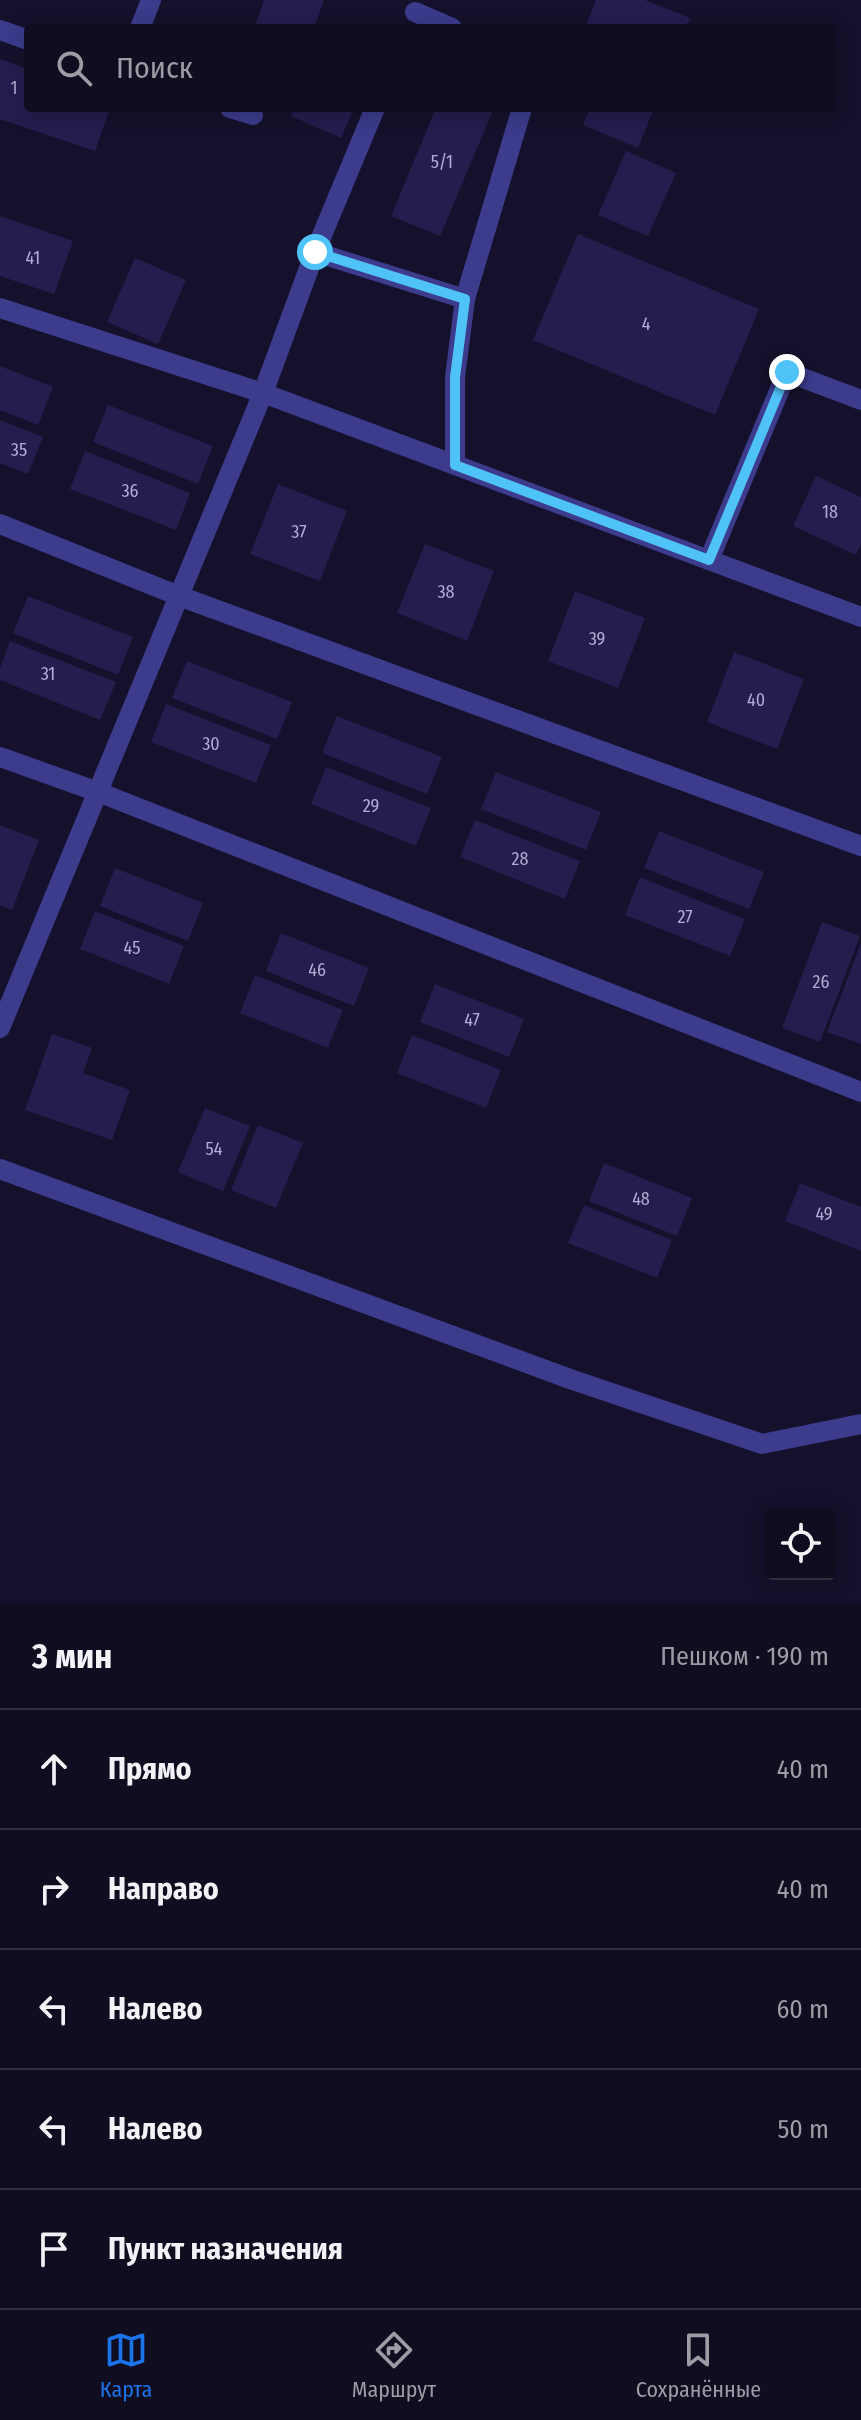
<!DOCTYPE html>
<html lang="ru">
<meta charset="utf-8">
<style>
:root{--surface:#100d21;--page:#19162a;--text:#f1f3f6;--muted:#9c9ca5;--line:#302d3f;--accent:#1a73e8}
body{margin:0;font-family:"Fira Sans Condensed",sans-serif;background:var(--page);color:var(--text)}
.controls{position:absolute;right:24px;bottom:24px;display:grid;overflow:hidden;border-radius:8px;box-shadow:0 4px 20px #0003}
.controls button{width:72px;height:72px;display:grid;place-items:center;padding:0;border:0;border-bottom:2px solid var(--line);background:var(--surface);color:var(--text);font:40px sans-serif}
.stop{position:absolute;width:24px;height:24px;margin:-18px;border:6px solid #4fc3f7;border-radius:50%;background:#fff}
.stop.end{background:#4fc3f7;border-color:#fff;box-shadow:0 2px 8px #0008}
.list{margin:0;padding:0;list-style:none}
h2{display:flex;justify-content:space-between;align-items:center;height:104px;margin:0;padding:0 32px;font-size:34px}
h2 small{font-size:26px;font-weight:400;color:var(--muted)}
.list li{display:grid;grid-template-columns:52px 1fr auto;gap:24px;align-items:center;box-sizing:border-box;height:120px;padding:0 32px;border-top:2px solid var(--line)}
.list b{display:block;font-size:30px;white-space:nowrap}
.list em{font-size:26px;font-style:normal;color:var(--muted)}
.icon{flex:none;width:44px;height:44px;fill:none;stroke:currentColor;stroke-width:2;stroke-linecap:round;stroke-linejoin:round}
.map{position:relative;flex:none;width:861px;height:1604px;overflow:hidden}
.search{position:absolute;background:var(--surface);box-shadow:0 4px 20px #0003;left:24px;right:24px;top:24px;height:88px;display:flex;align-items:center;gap:20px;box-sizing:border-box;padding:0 28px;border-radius:8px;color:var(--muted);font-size:30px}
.sheet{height:704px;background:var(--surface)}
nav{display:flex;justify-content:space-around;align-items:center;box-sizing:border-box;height:112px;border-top:2px solid var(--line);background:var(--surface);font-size:22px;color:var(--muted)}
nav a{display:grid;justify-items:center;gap:4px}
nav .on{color:var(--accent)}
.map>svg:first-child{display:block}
.building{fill:#251d4e}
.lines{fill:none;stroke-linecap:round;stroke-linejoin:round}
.street{stroke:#3c3b8c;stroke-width:20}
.route{stroke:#4fc3f7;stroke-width:10}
.labels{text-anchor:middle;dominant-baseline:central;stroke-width:6;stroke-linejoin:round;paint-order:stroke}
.number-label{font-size:18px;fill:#b0acd3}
</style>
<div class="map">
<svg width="861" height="1604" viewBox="0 0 861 1604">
<rect width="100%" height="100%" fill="#15112c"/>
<g class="building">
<polygon points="264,0 324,0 314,28 254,28"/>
<polygon points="596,0 645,0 690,18 686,28 585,28"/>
<polygon points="0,59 28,69 28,108 110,108 95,151 0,119"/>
<polygon points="294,108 354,108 341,138 291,116"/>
<polygon points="436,108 494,108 440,236 391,216"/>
<polygon points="590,108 654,108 638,148 583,125"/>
<polygon points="626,151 676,173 648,236 598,215"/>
<polygon points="0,216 73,241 54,294 0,276"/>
<polygon points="578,234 759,309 715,415 533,340"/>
<polygon points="135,258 186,280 158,344 107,322"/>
<polygon points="0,366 53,387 38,425 0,410"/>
<polygon points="108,405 213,446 198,484 93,442"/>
<polygon points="0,420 43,437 28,474 0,463"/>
<polygon points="85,451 190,493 176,530 70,489"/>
<polygon points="816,476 861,497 861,544 856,555 793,526"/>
<polygon points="278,484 347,511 320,581 250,554"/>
<polygon points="425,544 494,571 467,641 397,613"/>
<polygon points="575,591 645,618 618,688 548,661"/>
<polygon points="28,596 133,637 118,675 13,633"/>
<polygon points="10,641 116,682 100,720 0,680 0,668"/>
<polygon points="734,652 804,679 777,749 707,722"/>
<polygon points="187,661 292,702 277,739 172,698"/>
<polygon points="166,704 271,745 256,783 151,742"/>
<polygon points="337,716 442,757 427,794 322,753"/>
<polygon points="326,767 431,808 416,846 311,804"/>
<polygon points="496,772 601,812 586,850 481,809"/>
<polygon points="475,820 580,861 565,899 460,857"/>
<polygon points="0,825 39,840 12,910 0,905"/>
<polygon points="659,831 764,872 749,909 644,868"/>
<polygon points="115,868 203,903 188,941 100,906"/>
<polygon points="640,877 745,919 730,956 625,915"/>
<polygon points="95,911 184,946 169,984 80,949"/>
<polygon points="822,922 860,936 820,1042 782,1028"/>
<polygon points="281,933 369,968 354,1006 266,971"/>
<polygon points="861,943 861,1044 827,1032"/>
<polygon points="255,975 343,1010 328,1048 240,1013"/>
<polygon points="435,984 524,1019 509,1057 420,1022"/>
<polygon points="52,1034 92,1048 83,1073 130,1090 112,1140 25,1110"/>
<polygon points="412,1035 501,1070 486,1108 397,1073"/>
<polygon points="205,1108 250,1126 223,1191 178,1172"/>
<polygon points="258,1125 303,1143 276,1208 231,1190"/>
<polygon points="604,1163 692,1198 677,1236 589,1201"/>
<polygon points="800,1183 861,1207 861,1251 785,1221"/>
<polygon points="584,1205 672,1240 657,1278 568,1243"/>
</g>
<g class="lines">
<g class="street">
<polyline points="415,12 452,28"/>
<polyline points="140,28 151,0"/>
<polyline points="0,30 28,40"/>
<polyline points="230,108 253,115"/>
<polyline points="315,252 465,299"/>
<polyline points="0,308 263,393 861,617"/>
<polyline points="455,465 455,377 465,299 522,108"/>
<polyline points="0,524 179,596 861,846"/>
<polyline points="709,560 787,372 861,400"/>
<polyline points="0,757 98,792 861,1092"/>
<polyline points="0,1028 263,393 315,252 375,108"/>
<polyline points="0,1169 570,1379 762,1444 861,1424"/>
</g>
</g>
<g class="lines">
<polyline class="route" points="315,252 465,299 455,377 455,465 709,560 787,372"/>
</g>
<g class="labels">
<g class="number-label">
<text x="14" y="88">1</text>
<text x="442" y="162">5/1</text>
<text x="33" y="258">41</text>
<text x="646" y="324">4</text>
<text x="19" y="450">35</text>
<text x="130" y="491">36</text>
<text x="830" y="512">18</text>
<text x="299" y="532">37</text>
<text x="446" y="592">38</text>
<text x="597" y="639">39</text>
<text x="48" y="674">31</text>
<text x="756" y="700">40</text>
<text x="211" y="744">30</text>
<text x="371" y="806">29</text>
<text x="520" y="859">28</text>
<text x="685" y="917">27</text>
<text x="132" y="948">45</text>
<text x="317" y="970">46</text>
<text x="821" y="982">26</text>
<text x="472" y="1020">47</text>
<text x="214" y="1149">54</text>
<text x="641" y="1199">48</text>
<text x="824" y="1214">49</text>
</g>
</g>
</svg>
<div class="controls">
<button><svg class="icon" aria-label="locate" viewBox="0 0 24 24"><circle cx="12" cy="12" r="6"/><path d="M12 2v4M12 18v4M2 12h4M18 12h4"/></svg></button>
</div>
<div class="stop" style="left:315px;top:252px"></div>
<div class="stop end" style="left:787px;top:372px"></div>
<div class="search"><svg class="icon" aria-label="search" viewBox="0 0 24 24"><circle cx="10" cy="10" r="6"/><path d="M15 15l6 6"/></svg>Поиск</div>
</div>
<section class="sheet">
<h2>3 мин<small>Пешком · 190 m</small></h2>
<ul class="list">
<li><svg class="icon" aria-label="ahead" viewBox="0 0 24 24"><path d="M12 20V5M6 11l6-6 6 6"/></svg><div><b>Прямо</b></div><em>40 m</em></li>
<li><svg class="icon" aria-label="right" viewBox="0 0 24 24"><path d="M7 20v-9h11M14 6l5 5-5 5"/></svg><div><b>Направо</b></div><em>40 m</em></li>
<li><svg class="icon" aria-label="left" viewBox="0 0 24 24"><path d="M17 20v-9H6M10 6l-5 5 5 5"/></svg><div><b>Налево</b></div><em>60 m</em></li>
<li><svg class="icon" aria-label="left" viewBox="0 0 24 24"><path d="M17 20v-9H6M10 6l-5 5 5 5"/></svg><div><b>Налево</b></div><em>50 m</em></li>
<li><svg class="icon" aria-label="arrive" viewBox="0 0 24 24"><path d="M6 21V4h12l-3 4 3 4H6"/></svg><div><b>Пункт назначения</b></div></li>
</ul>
</section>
<nav>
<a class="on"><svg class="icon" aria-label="map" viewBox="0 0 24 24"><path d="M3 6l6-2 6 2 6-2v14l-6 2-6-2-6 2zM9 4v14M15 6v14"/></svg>Карта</a>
<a><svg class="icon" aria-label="directions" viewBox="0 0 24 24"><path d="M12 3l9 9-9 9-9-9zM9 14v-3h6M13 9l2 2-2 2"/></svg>Маршрут</a>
<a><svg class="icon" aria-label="saved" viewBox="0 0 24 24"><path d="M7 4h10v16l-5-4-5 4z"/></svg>Сохранённые</a>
</nav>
